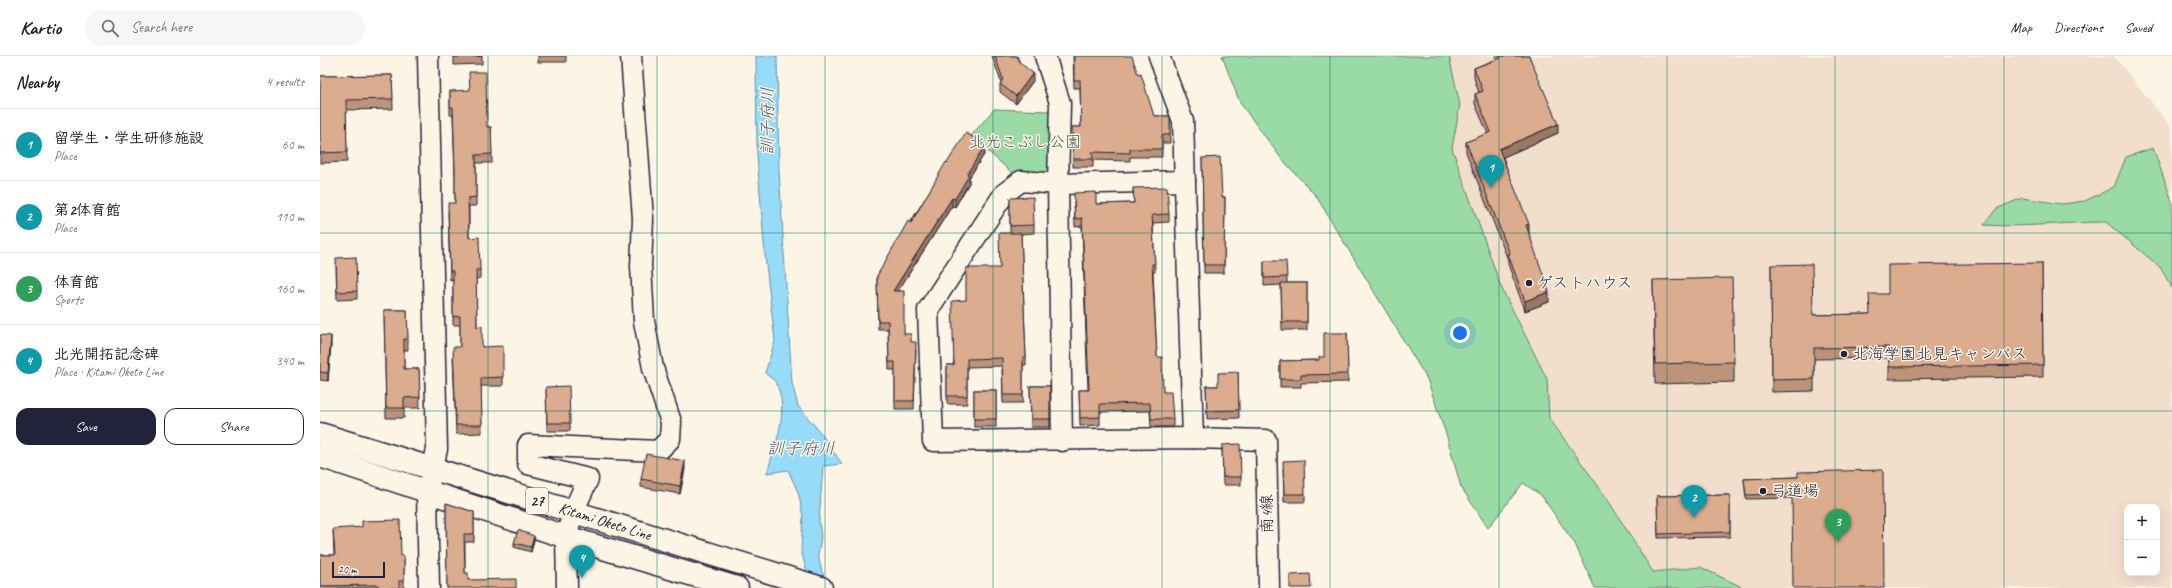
<!DOCTYPE html>
<meta charset="utf-8">
<style>
:root{--surface:#fff;--page:#f6f6f6;--text:#202124;--muted:#757577;--line:#e0e0e0;--accent:#22223b}
body{margin:0;font-family:Caveat,"Klee One",sans-serif;background:var(--page);color:var(--text)}
.controls{position:absolute;right:12px;bottom:12px;display:grid;overflow:hidden;border-radius:8px;box-shadow:0 4px 16px #0002}
.controls button{width:36px;height:36px;display:grid;place-items:center;padding:0;border:0;border-bottom:1px solid var(--line);background:var(--surface);color:var(--text);font:20px sans-serif}
.scale{position:absolute;left:12px;bottom:10px;width:53px;box-sizing:border-box;padding-left:4px;border:2px solid #22223b;border-top:0;font-size:11px;line-height:14px;white-space:nowrap;color:#22223b;-webkit-text-stroke:3px #fcf5e5;paint-order:stroke}
.you{position:absolute;left:1140px;top:277px;width:14px;height:14px;margin:-10px;border:3px solid #fff;border-radius:50%;background:#1a73e8;box-shadow:0 0 0 6px #1a73e833}
.badge{display:grid;place-items:center;width:26px;height:26px;border-radius:50%;background:var(--accent);color:#fff;font-size:13px;font-weight:700}
.pin{position:absolute;translate:-50% -33px;filter:drop-shadow(0 1px 2px #0008)}
.pin::after{content:'';position:absolute;top:21px;width:14px;height:12px;background:inherit;clip-path:polygon(0 0,100% 0,50% 100%)}
.list{margin:0;padding:0;list-style:none}
h2{display:flex;justify-content:space-between;align-items:center;height:52px;margin:0;padding:0 16px;font-size:17px}
h2 small{font-size:13px;font-weight:400;color:var(--muted)}
.list li{display:grid;grid-template-columns:26px 1fr auto;gap:12px;align-items:center;box-sizing:border-box;height:72px;padding:0 16px;border-top:1px solid var(--line)}
.list b{display:block;font-size:15px;white-space:nowrap}
.list p{margin:0;font-size:13px;white-space:nowrap;color:var(--muted)}
.list em{font-size:13px;font-style:normal;color:var(--muted)}
.actions{display:flex;gap:8px;padding:12px 16px}
.actions a{flex:1;padding:9px 0;border:1px solid var(--accent);border-radius:12px;text-align:center;font-size:14px;color:var(--accent)}
.actions .main{background:var(--accent);color:#fff}
.icon{flex:none;width:22px;height:22px;fill:none;stroke:currentColor;stroke-width:2;stroke-linecap:round;stroke-linejoin:round}
.map{position:relative;flex:none;width:1852px;height:532px;overflow:hidden}
header{display:flex;align-items:center;gap:24px;box-sizing:border-box;height:56px;padding:0 20px;background:var(--surface);border-bottom:1px solid var(--line)}
header strong{font-size:19px}
nav{display:flex;gap:22px;margin-inline-start:auto;font-size:14px}
.search{width:280px;height:36px;background:var(--page);display:flex;align-items:center;gap:10px;box-sizing:border-box;padding:0 14px;border-radius:22px;color:var(--muted);font-size:15px}
main{display:flex}
aside{flex:1;background:var(--surface)}
.map>svg:first-child{display:block}
.built{fill:#f2dfcb;fill-rule:evenodd}
.green{fill:#9adba5;stroke:#5e7e70}
.water{fill:#96dbf8;stroke:#6891ac}
.lines{fill:none;stroke-linecap:round;stroke-linejoin:round}
.street-casing{stroke:#22223b;stroke-width:23}
.primary-casing{stroke:#22223b;stroke-width:25}
.street{stroke:#fcf5e5;stroke-width:20}
.primary{stroke:#fcf5e5;stroke-width:22}
.wall{fill:#bd947a;stroke:#22223b}
.shaded-wall{fill:#9a7863;stroke:#22223b}
.building{fill:#dcac8e;stroke:#22223b}
.grid{fill:none;stroke:#0f766e;stroke-width:1;stroke-opacity:0.55}
.poi-dot{fill:#22223b;stroke:#fcf5e5;stroke-width:1.5}
.labels{text-anchor:middle;dominant-baseline:central;stroke-width:3;stroke-linejoin:round;paint-order:stroke}
.shield{fill:#fcf5e5;stroke:#63616e;stroke-width:1}
.shield-label{font-size:15px;font-weight:bold;fill:#22223b}
.park-label{font-size:16px;fill:#465a5b;stroke:#fcf5e5}
.poi-label{font-size:16px;fill:#22223b;stroke:#fcf5e5;text-anchor:start}
.street-label{font-size:16px;fill:#22223b;stroke:#fcf5e5}
.water-label{font-size:17px;font-style:italic;fill:#455a74;stroke:#fcf5e5}
</style>
<header>
<strong>Kartio</strong>
<div class="search"><svg class="icon" aria-label="search" viewBox="0 0 24 24"><circle cx="10" cy="10" r="6"/><path d="M15 15l6 6"/></svg>Search here</div>
<nav><a>Map</a><a>Directions</a><a>Saved</a></nav>
</header>
<main>
<aside>
<h2>Nearby<small>4 results</small></h2>
<ul class="list">
<li><span class="badge" style="background:#0f9aa8">1</span><div><b>留学生・学生研修施設</b><p>Place</p></div><em>60 m</em></li>
<li><span class="badge" style="background:#0f9aa8">2</span><div><b>第2体育館</b><p>Place</p></div><em>110 m</em></li>
<li><span class="badge" style="background:#2e9e5b">3</span><div><b>体育館</b><p>Sports</p></div><em>160 m</em></li>
<li><span class="badge" style="background:#0f9aa8">4</span><div><b>北光開拓記念碑</b><p>Place · Kitami Oketo Line</p></div><em>340 m</em></li>
</ul>
<div class="actions"><a class="main">Save</a><a>Share</a></div>
</aside>
<div class="map">
<svg width="1852" height="532" viewBox="0 0 1852 532">
<rect width="100%" height="100%" fill="#fcf5e5"/>
<filter id="ink" filterUnits="userSpaceOnUse"><feTurbulence type="fractalNoise" baseFrequency=".025" numOctaves="2"/><feDisplacementMap in="SourceGraphic" scale="8" xChannelSelector="R" yChannelSelector="G"/><feConvolveMatrix kernelMatrix="1 2 1 2 8 2 1 2 1" color-interpolation-filters="sRGB"/></filter>
<g filter="url(#ink)">
<path class="built" d="M 1116,0 L 1794,0 L 1852,72 L 1852,532 L 1341,532 L 1222,362 L 1121,85 ZM 1807,451 L 1837,451 L 1837,517 L 1807,517 Z"/>
<g class="green">
<polygon points="902,0 1129,0 1140,49 1132,92 1181,231 1227,323 1229,362 1286,441 1333,516 1380,511 1424,532 1275,532 1255,488 1221,439 1203,427 1168,472 1141,431 1127,381 1107,323 996,140 961,102 920,47"/>
<polygon points="740,47 738,128 701,125 651,80 674,53 727,55"/>
<path d="M 1833,92 L 1852,145 L 1852,232 L 1840,211 L 1786,166 C 1746,166 1704,172 1664,169 L 1676,153 L 1702,142 L 1742,148 L 1765,145 L 1794,131 L 1806,101 Z"/>
</g>
<path class="water" d="M 436,0 L 457,0 L 459,114 L 472,327 L 478,350 L 500,376 L 522,408 L 503,410 L 499,465 L 501,481 L 498,499 L 502,516 L 510,532 L 491,532 L 481,494 L 483,460 L 478,436 L 468,414 L 447,417 C 455,389 470,355 456,327 C 454,323 448,320 445,317 L 455,285 L 445,200 L 437,99 Z"/>
<g class="lines">
<defs>
<g id="street">
<polyline points="108,0 117,393 107,437 109,532"/>
<polyline points="725,0 740,47 738,128 742,385"/>
<polyline points="839,0 863,65 873,382"/>
<polyline points="865,125 738,128 701,125 684,138 608,254 613,385 873,382 946,384 949,532"/>
<polyline points="247,532 246,481 253,456 268,423 208,408 208,389 338,395 350,383 351,366 333,312 324,265 321,210 323,163 311,0"/>
</g>
<g id="primary">
<path id="s1" d="M 0,378 L 501,532"/>
<polyline points="0,400 246,481 417,532"/>
</g>
</defs>
<use href="#street" class="street-casing"/>
<use href="#primary" class="primary-casing"/>
<use href="#street" class="street"/>
<use href="#primary" class="primary"/>
</g>
<g class="wall">
<polygon points="134,0 162,0 162,8 134,9"/>
<rect x="218" y="0" width="28" height="6"/>
<polygon points="672,0 697,0 700,7 713,25 696,48 680,36 680,28 681,26"/>
<polygon points="753,0 818,19 834,60 850,60 850,87 842,87 842,101 810,101 810,105 773,104 773,111 753,111 752,71 761,71 760,32 754,32"/>
<polygon points="1175,0 1209,0 1238,77 1183,101 1209,178 1229,246 1205,255 1188,208 1188,204 1146,96 1146,86 1168,78 1155,48 1155,38 1159,37 1154,22 1154,12 1177,3"/>
<polygon points="72,19 73,53 26,54 27,106 0,107 0,20"/>
<polygon points="130,35 167,71 171,71 172,107 156,107 156,150 149,150 149,182 160,214 160,222 156,223 157,271 162,291 183,321 183,330 161,330 162,377 136,378 133,300 140,291 140,269 133,269 133,223 130,224 128,156 135,147 135,121 133,59 130,59"/>
<polygon points="665,97 649,122 649,127 635,151 632,150 578,235 584,278 591,286 596,294 594,353 575,353 575,314 569,314 568,273 558,273 557,220 627,107"/>
<polygon points="882,102 902,141 905,141 904,217 884,217"/>
<polygon points="813,132 849,158 849,166 833,167 835,216 833,216 837,301 843,336 853,363 853,371 831,371 830,355 780,356 780,369 760,370 759,334 768,334 762,170 755,171 754,145 776,148 814,147"/>
<polygon points="690,142 714,169 714,177 701,178 706,301 706,309 703,309 703,347 683,347 682,310 647,311 647,348 627,348 627,309 633,309 646,244 680,212 690,177"/>
<polygon points="944,205 967,221 967,227 987,227 987,274 962,274 961,229 944,230"/>
<polygon points="1722,207 1723,321 1569,323 1569,302 1494,303 1494,335 1452,336 1451,209 1493,259 1550,258 1568,238"/>
<polygon points="16,210 37,235 37,243 17,244"/>
<polygon points="1333,224 1414,306 1414,326 1335,328"/>
<polygon points="64,254 87,254 88,294 84,294 84,313 99,313 100,352 84,352 84,362 66,362"/>
<polygon points="1027,277 1028,326 981,327 981,331 960,331 960,305 999,304 1004,301"/>
<polygon points="0,279 11,288 8,325 0,324"/>
<polygon points="918,316 919,362 887,363 886,330 898,330"/>
<polygon points="710,330 730,330 730,371 711,371"/>
<polygon points="226,331 250,367 250,375 227,375"/>
<rect x="654" y="334" width="22" height="37"/>
<polygon points="902,389 921,421 921,429 903,429"/>
<polygon points="365,413 360,438 321,431 321,423"/>
<polygon points="963,413 985,438 985,446 964,446"/>
<polygon points="1478,421 1472,442 1426,443 1424,423"/>
<polygon points="1410,439 1410,481 1338,482 1337,440"/>
<polygon points="126,447 154,456 154,486 145,486 145,517 148,524 127,532"/>
<polygon points="13,473 81,500 84,500 84,532 0,532 0,499 14,499"/>
<polygon points="214,484 211,496 194,491 194,487"/>
</g>
<g class="shaded-wall">
<polygon points="713,17 713,25 696,48 696,40"/>
<polygon points="1238,68 1238,77 1179,103 1179,93"/>
<polygon points="665,89 665,97 649,122 649,127 635,151 635,143 647,118"/>
<polygon points="632,142 632,150 573,243 573,235"/>
<polygon points="1209,168 1209,178 1206,179 1206,169"/>
<polygon points="1229,236 1229,246 1205,255 1205,245"/>
<polygon points="11,280 11,288 8,325 8,317"/>
<polygon points="365,405 365,413 360,438 360,430"/>
<polygon points="214,480 214,484 211,496 211,491"/>
</g>
<g class="building">
<polygon points="134,0 162,0 134,1"/>
<polygon points="675,0 697,0 700,7 713,17 696,40 680,28 683,23"/>
<polygon points="754,0 812,0 818,19 821,18 834,60 850,60 850,79 842,79 842,93 810,93 810,97 772,96 773,103 753,103 752,71 761,71 760,24 754,24"/>
<polygon points="1180,0 1209,0 1238,68 1179,93 1209,168 1206,169 1229,236 1205,245 1188,198 1190,198 1146,86 1171,76 1155,38 1163,35 1154,12 1181,2"/>
<polygon points="149,16 166,16 167,71 171,71 172,98 156,99 156,141 148,142 149,182 159,181 160,214 156,214 157,271 162,270 162,291 183,290 183,321 161,322 162,369 136,369 133,291 140,291 140,260 133,261 133,215 130,215 128,147 135,147 135,115 133,51 130,51 130,35 150,34"/>
<polygon points="72,19 73,43 26,44 27,96 0,97 0,20"/>
<polygon points="646,77 665,89 647,118 649,119 635,143 632,142 573,235 584,235 584,278 591,278 591,286 596,286 594,345 575,345 575,306 569,306 568,265 558,265 557,220 588,165 591,167 626,106 627,107"/>
<polygon points="900,101 902,141 905,141 904,209 884,209 882,102"/>
<polygon points="847,131 849,158 832,159 835,208 832,208 837,301 842,301 843,336 851,336 853,363 831,363 830,347 780,348 780,361 760,362 759,334 769,334 762,162 755,163 754,137 776,136 776,148 814,147 813,132"/>
<polygon points="713,141 714,169 690,170 690,142"/>
<polygon points="679,177 701,177 705,276 706,301 703,301 703,339 683,339 682,302 647,303 647,340 627,340 627,309 634,309 632,245 646,244 646,212 680,212"/>
<polygon points="36,201 37,235 17,236 16,202"/>
<polygon points="944,205 966,205 967,221 944,222"/>
<polygon points="1722,207 1723,309 1569,311 1569,291 1494,292 1494,323 1452,324 1451,209 1492,208 1493,259 1550,258 1549,238 1568,238 1568,209"/>
<polygon points="1412,222 1414,306 1335,308 1333,224"/>
<polygon points="961,227 987,227 987,266 962,266"/>
<polygon points="64,254 87,254 88,283 84,283 84,313 99,313 100,341 84,342 84,352 66,352"/>
<polygon points="1004,277 1027,277 1028,318 981,319 981,323 960,323 960,305 999,304 999,301 1004,301"/>
<polygon points="0,279 11,280 8,317 0,316"/>
<polygon points="918,316 919,354 887,355 886,330 898,330 898,317"/>
<polygon points="249,330 250,367 227,367 226,331"/>
<polygon points="710,330 730,330 730,363 711,363"/>
<rect x="654" y="334" width="22" height="29"/>
<polygon points="920,388 921,421 903,421 902,389"/>
<polygon points="326,398 365,405 360,430 321,423"/>
<polygon points="984,404 985,438 964,438 963,405"/>
<polygon points="1563,414 1564,532 1473,532 1472,438 1426,439 1424,423 1478,421 1478,416"/>
<polygon points="1410,439 1410,476 1338,478 1337,440"/>
<polygon points="126,447 154,456 154,478 144,478 145,517 148,517 148,524 196,523 196,532 127,532"/>
<polygon points="80,464 81,500 84,500 84,525 79,525 79,532 58,532 58,529 0,530 0,499 15,499 13,473 42,471 42,465"/>
<polygon points="198,474 214,480 211,491 194,487"/>
<polygon points="990,518 991,532 970,532 970,519"/>
</g>
</g>
<path class="grid" d="M 168,0 L 168,532M 337,0 L 337,532M 505,0 L 505,532M 673,0 L 673,532M 842,0 L 842,532M 1010,0 L 1010,532M 1179,0 L 1179,532M 1347,0 L 1347,532M 1515,0 L 1515,532M 1684,0 L 1684,532M 0,177 L 1852,177M 0,355 L 1852,355"/>
<g class="poi-dot">
<circle cx="1209" cy="227" r="4"/>
<circle cx="1524" cy="298" r="4"/>
<circle cx="1443" cy="435" r="4"/>
</g>
<g class="labels">
<rect class="shield" x="206" y="432" width="22" height="26" rx="3"/>
<g class="shield-label">
<text x="217" y="445">27</text>
</g>
<g class="park-label">
<text x="705" y="86">北光こぶし公園</text>
</g>
<g class="poi-label">
<text x="1217" y="227">ゲストハウス</text>
<text x="1532" y="298">北海学園北見キャンパス</text>
<text x="1451" y="435">弓道場</text>
</g>
<g class="street-label">
<text transform="translate(947 458) rotate(-91)">南4線</text>
<text stroke="none"><textPath href="#s1" startOffset="298">Kitami Oketo Line</textPath></text>
</g>
<g class="water-label">
<text transform="translate(447 65) rotate(-90)">訓子府川</text>
<text x="481" y="392">訓子府川</text>
</g>
</g>
</svg>
<div class="controls">
<button>+</button>
<button>−</button>
</div>
<div class="scale">20 m</div>
<div class="you"></div>
<div class="pin badge" style="left:1171px;top:132px;background:#0f9aa8">1</div>
<div class="pin badge" style="left:1374px;top:462px;background:#0f9aa8">2</div>
<div class="pin badge" style="left:1518px;top:486px;background:#2e9e5b">3</div>
<div class="pin badge" style="left:262px;top:522px;background:#0f9aa8">4</div>
</div>
</main>
